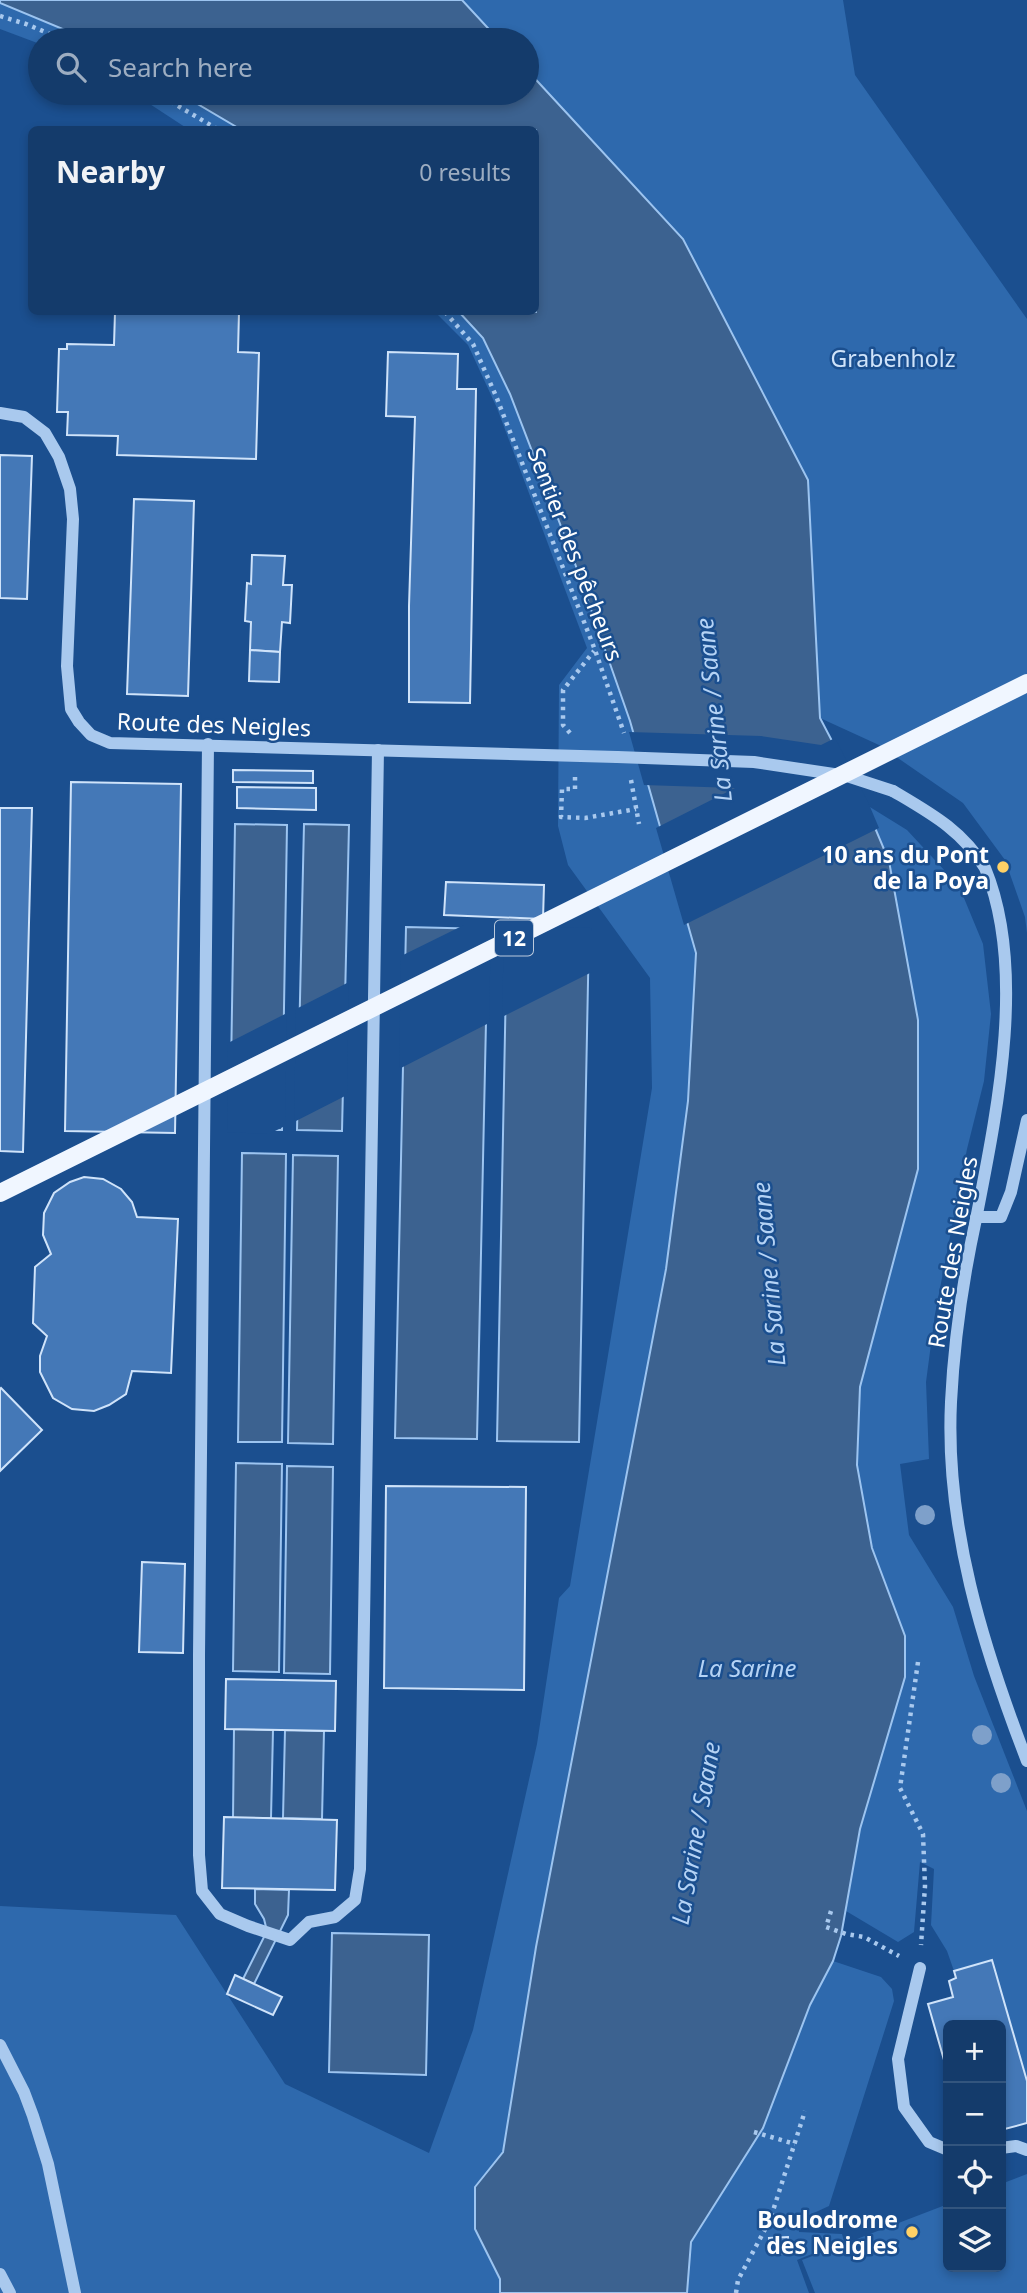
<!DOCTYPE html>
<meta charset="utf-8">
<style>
:root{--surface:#143b6b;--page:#214673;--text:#f1f3f6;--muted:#9dadc1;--line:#33557e}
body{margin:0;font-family:"Noto Sans",sans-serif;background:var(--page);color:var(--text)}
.controls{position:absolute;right:21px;bottom:21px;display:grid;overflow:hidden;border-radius:10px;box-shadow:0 4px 10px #0003}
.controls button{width:63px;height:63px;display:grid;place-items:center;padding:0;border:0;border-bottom:2px solid var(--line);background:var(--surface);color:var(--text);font:35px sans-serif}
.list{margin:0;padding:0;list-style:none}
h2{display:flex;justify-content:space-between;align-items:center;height:91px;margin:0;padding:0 28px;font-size:30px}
h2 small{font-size:23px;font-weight:400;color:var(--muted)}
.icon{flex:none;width:38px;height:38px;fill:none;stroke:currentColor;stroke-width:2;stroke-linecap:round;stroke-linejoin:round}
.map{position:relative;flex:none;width:1027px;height:2293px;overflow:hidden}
.search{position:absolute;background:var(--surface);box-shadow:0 4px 10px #0003;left:28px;top:28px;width:511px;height:77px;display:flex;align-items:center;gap:18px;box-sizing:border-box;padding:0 24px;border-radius:38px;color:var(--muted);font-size:26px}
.panel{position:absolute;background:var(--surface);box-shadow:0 4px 10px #0003;left:28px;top:126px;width:511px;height:189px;border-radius:10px}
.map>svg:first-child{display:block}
.green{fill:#2e69ad}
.water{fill:#3c6290;stroke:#9cc4f0;stroke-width:2}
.pier{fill:#1b4f8f}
.building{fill:#4478b7;stroke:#cfe3fa;stroke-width:2}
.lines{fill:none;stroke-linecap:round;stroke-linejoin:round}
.path{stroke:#a9c9ee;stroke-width:4.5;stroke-dasharray:3.5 5;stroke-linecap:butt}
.minor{stroke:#a9c9ee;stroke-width:12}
.minor-bridge{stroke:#a9c9ee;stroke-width:12}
.major-bridge{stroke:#f0f6ff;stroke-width:18}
.tree{fill:#7ea0ca}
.poi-dot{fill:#ffd166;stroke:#1b4f8f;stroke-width:2.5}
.labels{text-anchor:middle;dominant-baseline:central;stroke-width:5;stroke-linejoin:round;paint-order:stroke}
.shield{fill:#1b4f8f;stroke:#bbcadd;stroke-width:2}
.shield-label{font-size:21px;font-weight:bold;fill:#fff}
.park-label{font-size:23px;fill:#cfe3fa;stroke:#1b4f8f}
.street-label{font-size:23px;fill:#fff;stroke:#1b4f8f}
.poi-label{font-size:23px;font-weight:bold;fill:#fff;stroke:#1b4f8f;text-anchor:end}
.water-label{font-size:24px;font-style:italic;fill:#b5d3f5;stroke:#1b4f8f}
</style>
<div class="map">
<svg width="1027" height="2293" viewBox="0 0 1027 2293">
<rect width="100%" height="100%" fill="#1b4f8f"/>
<g class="green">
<polygon points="462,0 843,0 855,75 1027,319 1027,933 1025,917 1005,860 963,803 879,745 820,718 808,480 683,239 527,70 527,40 499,40"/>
<polygon points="0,3 89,40 40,40 40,44 0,29"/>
<polygon points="133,93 179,93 240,129 188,129"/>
<polygon points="435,312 459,312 483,338 510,394 572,555 630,721 696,953 688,1101 666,1269 536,1947 503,2152 475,2188 475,2229 500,2279 500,2293 0,2293 0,1906 176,1915 285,2084 429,2153 473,2030 537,1744 559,1598 570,1586 652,1088 650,978 568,865 558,826 559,685 587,648 497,408 468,345"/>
<polygon points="865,804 907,830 959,886 983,944 991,1014 984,1081 967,1149 935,1314 926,1382 929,1459 900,1464 909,1535 953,1607 974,1676 1027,1811 1027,2081 992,1961 954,1971 947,1951 931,1925 934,1869 920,1862 914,1932 898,1942 846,1911 860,1829 905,1636 872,1548 857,1465 860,1387 918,1169 918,1020 889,861"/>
<polygon points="833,1961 881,1977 892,1989 894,2001 829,2206 805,2217 798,2217 799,2232 842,2234 844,2241 797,2260 809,2293 687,2293 691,2242 763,2128 810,2005"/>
<polygon points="1027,2174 1027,2293 815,2293 802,2260 948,2204 948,2267 1001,2267 1001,2184"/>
</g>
<g class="water">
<polygon points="0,0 462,0 499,40 89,40 0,3"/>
<polygon points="527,70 683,239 808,480 820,718 865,804 889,861 918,1020 918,1169 860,1387 857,1465 872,1548 905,1636 905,1677 860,1829 841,1936 833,1961 810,2005 763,2128 691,2242 687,2293 500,2293 500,2279 475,2229 475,2187 503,2152 536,1947 666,1269 688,1101 696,953 630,721 572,555 510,394 483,338 459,312 536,312 536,130 240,129 179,93 527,93"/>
<polygon points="235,824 287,825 282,1130 230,1130"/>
<polygon points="304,824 349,825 342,1131 297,1130"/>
<polygon points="406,927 488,929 477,1439 395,1438"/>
<polygon points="507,930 589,931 579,1442 497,1441"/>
<polygon points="242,1153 286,1154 282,1442 238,1442"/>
<polygon points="293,1155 338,1156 333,1444 288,1443"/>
<polygon points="236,1463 282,1464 279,1672 233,1671"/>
<polygon points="287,1466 333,1467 330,1674 284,1673"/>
<polygon points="234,1729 273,1730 271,1818 233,1818"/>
<polygon points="285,1730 324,1731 322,1819 283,1818"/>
<polygon points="255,1889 289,1890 288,1915 254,1984 243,1979 265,1935 266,1927 264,1919 255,1904"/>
<polygon points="332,1933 429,1935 426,2075 329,2072"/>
</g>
<g class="pier">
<polygon points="629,732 761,736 821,745 835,738 868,802 879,828 684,925 656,828 735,788 644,785"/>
<polygon points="464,925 488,925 491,927 489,1023 399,1069 401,956"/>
<polygon points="506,927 591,928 592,931 592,972 502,1017 504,930"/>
<polygon points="349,982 347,1095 294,1122 296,1009"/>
<polygon points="287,1013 285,1126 269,1134 227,1132 228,1043"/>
</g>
<g class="building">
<polygon points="115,312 239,312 238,352 259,353 256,459 117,455 118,436 67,435 68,412 57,412 59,349 67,349 67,344 114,345"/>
<polygon points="388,352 458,354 457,389 476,389 470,703 409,702 409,606 415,417 386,416"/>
<polygon points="0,455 32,456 27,599 0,598"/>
<polygon points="134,499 194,501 188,696 127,694"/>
<polygon points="252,555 285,556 283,585 292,585 290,623 282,622 280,652 250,650 251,622 245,621 247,583 251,584"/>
<polygon points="250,650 280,652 279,682 249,681"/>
<polygon points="233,770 313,771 313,783 233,782"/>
<polygon points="71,782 181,784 175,1133 65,1131"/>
<polygon points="237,787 316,788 316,810 237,808"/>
<polygon points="0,808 32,808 23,1152 0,1151"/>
<polygon points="446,882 544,885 543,919 444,915"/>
<polygon points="84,1177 103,1179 121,1189 132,1202 137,1217 178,1219 171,1373 132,1371 126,1394 109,1405 94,1411 72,1409 53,1398 40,1372 40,1356 47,1336 33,1323 35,1267 51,1254 43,1235 44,1213 54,1193 70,1182"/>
<polygon points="1,1388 42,1430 0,1471 0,1389"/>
<polygon points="386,1486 526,1487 524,1690 384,1688"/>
<polygon points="142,1562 185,1564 183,1653 139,1652"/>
<polygon points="226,1679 336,1681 335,1731 225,1729"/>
<polygon points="224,1817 337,1820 335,1890 222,1888"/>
<polygon points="992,1960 1027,2081 1027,2123 1001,2130 1001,2025 948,2025 948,2074 928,2004 953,1997 949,1981 956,1978 954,1971"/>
<polygon points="235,1975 282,1997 273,2015 227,1994"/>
<polygon points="788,2237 789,2253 770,2254 769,2238"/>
</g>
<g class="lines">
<g class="path">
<polyline points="0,16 26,24 64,40"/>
<polyline points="156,93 219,130"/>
<polyline points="445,312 473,344 496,396 595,650 624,733"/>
<polyline points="570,733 563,725 563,690 594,651"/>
<polyline points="575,777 575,789 562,789 561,817 585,818 636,809"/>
<polyline points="631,780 639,824"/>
<polyline points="918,1662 900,1788 923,1834 925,1886 921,1945"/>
<polyline points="831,1911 826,1927 846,1934 864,1937 899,1956"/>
<polyline points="754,2132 795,2144"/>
<polyline points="736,2293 738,2280 770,2220 805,2111"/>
</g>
<g class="minor">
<polyline points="0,413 24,417 45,433 59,457 70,489 73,519 67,666 71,709 79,722 91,735 110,743 617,757"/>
<polyline points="208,744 199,1655 199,1855 202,1891 220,1914 248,1926 290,1940 309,1922 335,1917 355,1900 360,1869 378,750"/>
<path d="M 893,791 C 930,813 962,830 985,868 C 1027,969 997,1112 976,1219 C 963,1279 954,1341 951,1402 C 945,1526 983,1647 1027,1761"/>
<polyline points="976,1217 1001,1217 1011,1192 1027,1120"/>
<polyline points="920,1968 898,2059 904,2107 929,2142 948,2150"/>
<polyline points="0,2045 24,2092 33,2116 48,2164 75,2293"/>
<polyline points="1001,2148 1016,2146 1027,2150"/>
<polyline points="0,2274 10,2293"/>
</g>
<polyline class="minor-bridge" points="617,757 754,762 847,776 893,791"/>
<polyline class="major-bridge" points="0,1193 1027,683"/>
</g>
<g class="tree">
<circle cx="925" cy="1515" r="10"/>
<circle cx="982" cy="1735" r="10"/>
<circle cx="1001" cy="1783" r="10"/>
</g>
<g class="poi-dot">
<circle cx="1003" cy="867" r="7"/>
<circle cx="912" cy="2232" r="7"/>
</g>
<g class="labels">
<rect class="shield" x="495" y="920.5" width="38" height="35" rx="5"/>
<g class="shield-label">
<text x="514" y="938">12</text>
</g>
<g class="park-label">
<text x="893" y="358">Grabenholz</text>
</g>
<g class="street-label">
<text transform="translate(576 554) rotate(69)">Sentier des pêcheurs</text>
<text transform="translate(214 724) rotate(2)">Route des Neigles</text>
<text transform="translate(952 1252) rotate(-80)">Route des Neigles</text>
</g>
<g class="poi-label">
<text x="989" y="854">10 ans du Pont<tspan x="989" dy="26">de la Poya</tspan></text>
<text x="898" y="2219">Boulodrome<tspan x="898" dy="26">des Neigles</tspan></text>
</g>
<g class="water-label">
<text transform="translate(713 710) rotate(-96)">La Sarine / Saane</text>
<text transform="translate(768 1274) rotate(-95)">La Sarine / Saane</text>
<text x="747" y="1667">La Sarine</text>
<text transform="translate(695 1833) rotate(-80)">La Sarine / Saane</text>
</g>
</g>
</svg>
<div class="controls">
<button>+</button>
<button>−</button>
<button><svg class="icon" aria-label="locate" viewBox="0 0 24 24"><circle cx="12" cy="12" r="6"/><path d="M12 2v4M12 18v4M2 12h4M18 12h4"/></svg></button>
<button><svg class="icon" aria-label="layers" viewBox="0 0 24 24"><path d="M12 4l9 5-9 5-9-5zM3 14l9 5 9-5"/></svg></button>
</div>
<div class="search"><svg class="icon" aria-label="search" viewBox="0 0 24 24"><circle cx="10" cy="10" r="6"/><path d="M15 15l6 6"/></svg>Search here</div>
<section class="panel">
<h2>Nearby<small>0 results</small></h2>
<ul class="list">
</ul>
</section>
</div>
